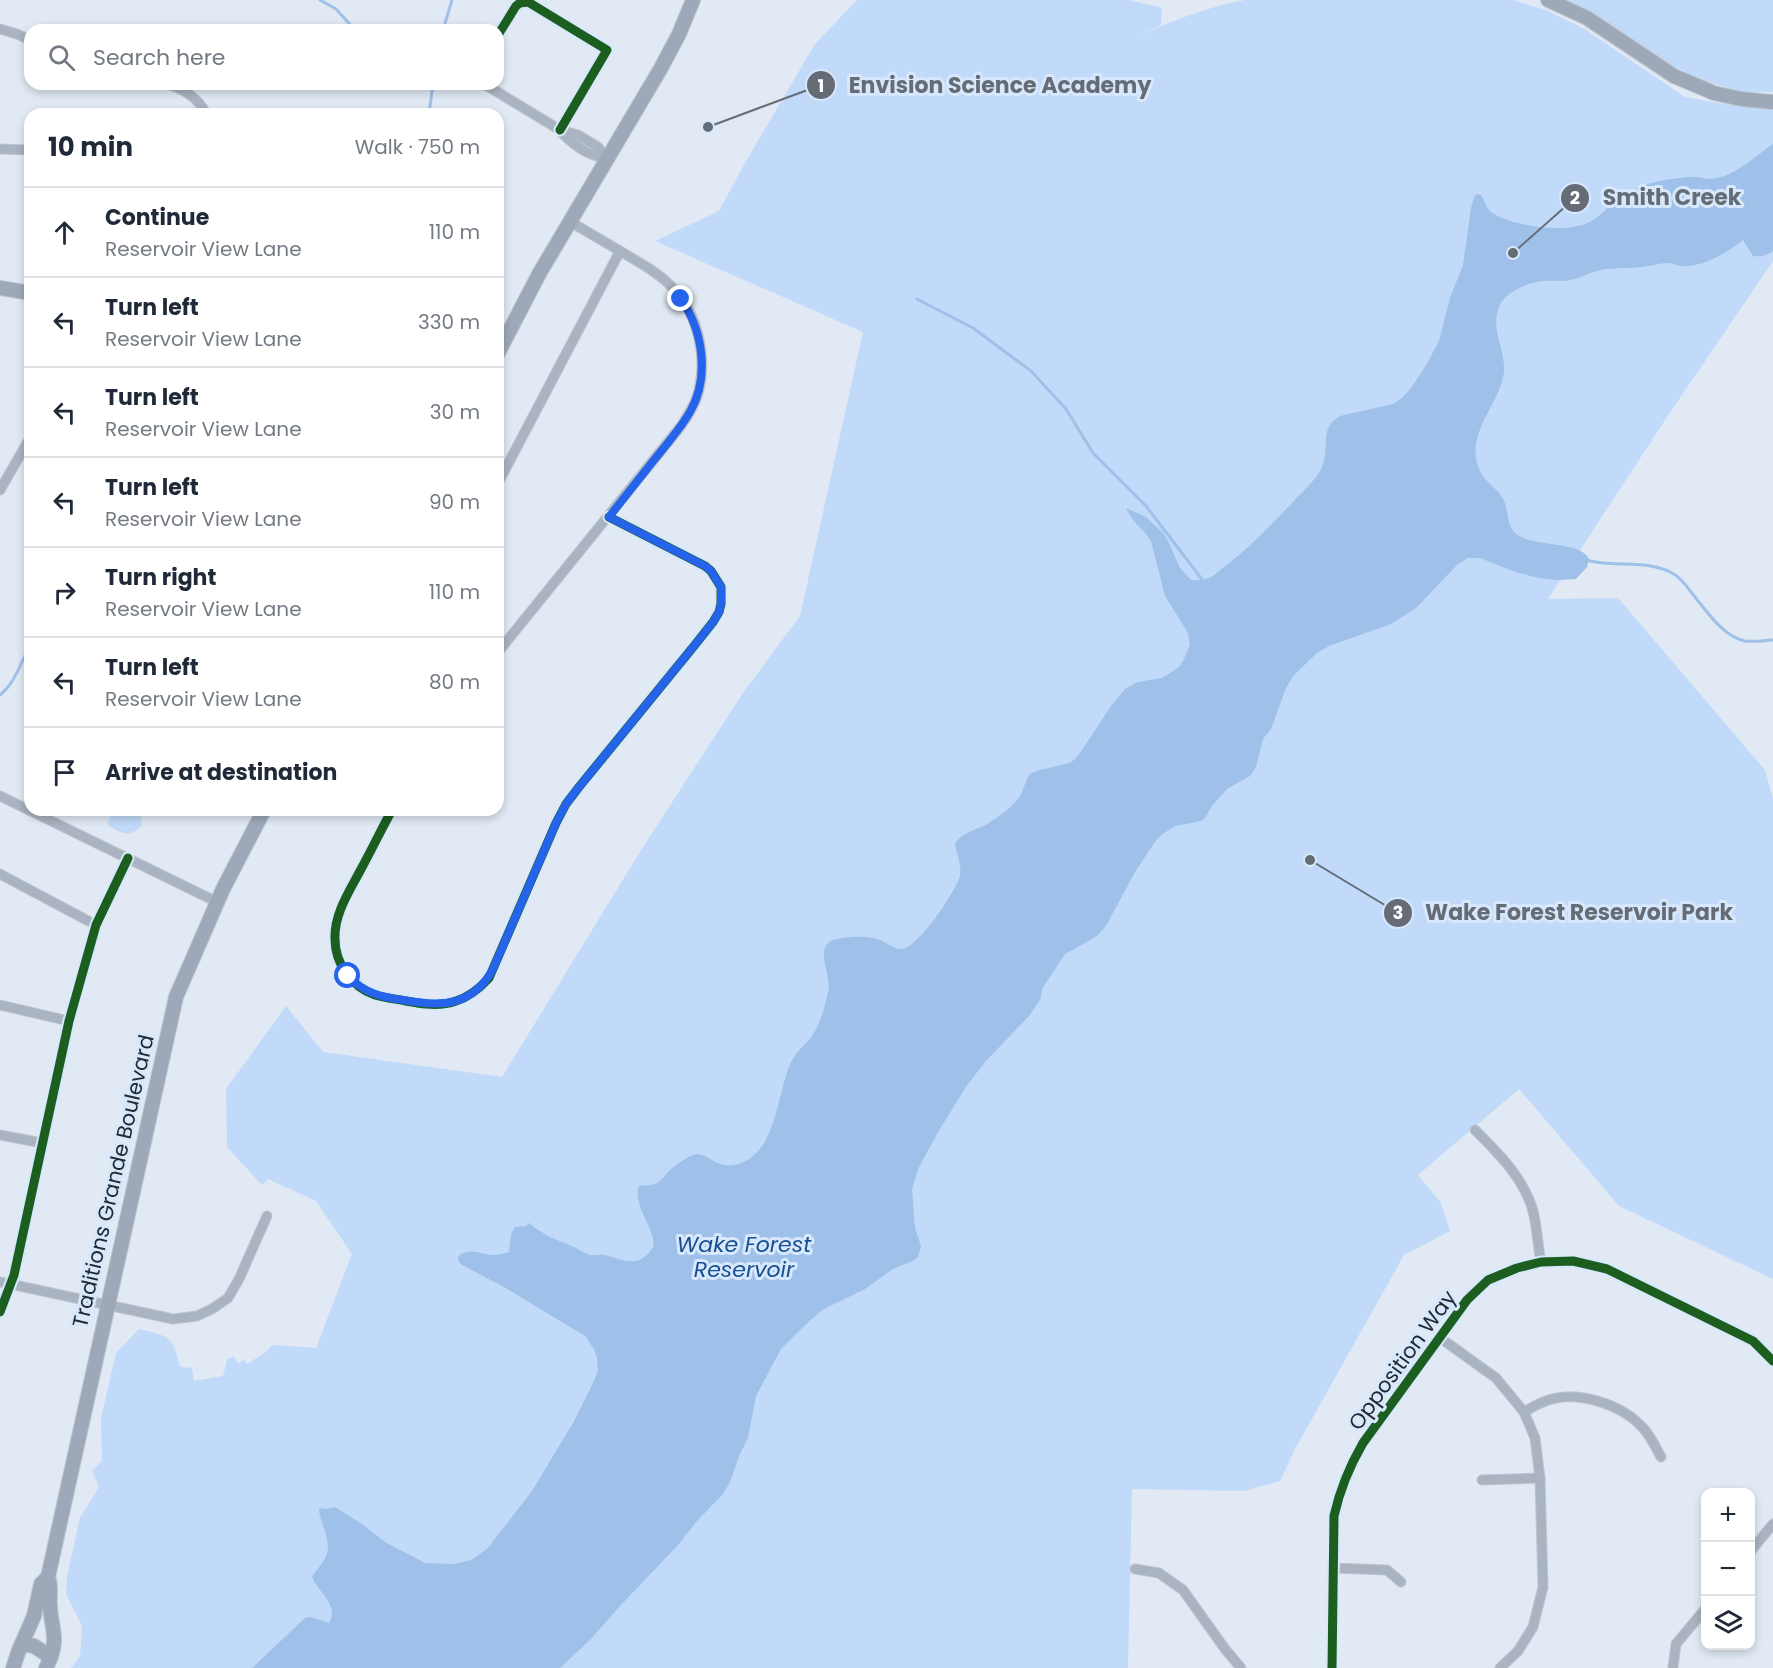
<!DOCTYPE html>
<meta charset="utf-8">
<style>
:root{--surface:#fff;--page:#f6f6f7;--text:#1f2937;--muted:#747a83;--line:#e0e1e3}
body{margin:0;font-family:Poppins,sans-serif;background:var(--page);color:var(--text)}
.controls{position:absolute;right:18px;bottom:18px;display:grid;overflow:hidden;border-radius:12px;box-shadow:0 3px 9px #0003}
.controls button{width:54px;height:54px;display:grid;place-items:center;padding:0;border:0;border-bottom:2px solid var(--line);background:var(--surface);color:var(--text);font:30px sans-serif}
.stop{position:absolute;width:18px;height:18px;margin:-14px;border:4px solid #2563eb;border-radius:50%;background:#fff}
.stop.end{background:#2563eb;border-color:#fff;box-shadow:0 2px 6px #0008}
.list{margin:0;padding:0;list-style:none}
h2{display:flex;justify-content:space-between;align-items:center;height:78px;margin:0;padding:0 24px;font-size:26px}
h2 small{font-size:20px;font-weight:400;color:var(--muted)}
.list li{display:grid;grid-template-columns:39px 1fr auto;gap:18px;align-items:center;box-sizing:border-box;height:90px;padding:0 24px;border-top:2px solid var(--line)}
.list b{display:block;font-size:22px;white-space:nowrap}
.list p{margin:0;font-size:20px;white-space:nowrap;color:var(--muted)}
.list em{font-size:20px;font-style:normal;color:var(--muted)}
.icon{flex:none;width:33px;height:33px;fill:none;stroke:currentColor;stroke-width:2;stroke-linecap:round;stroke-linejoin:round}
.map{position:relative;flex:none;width:1773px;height:1668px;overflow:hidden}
.search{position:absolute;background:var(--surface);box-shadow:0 3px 9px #0003;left:24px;top:24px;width:480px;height:66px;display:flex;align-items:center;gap:15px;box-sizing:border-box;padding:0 21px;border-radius:18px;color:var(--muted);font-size:22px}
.panel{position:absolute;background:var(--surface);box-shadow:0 3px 9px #0003;left:24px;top:108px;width:480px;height:708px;border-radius:18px}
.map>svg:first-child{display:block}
.green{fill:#c1dafa}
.water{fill:#9fc0e8}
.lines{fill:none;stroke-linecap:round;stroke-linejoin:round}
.stream{stroke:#9fc0e8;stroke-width:3}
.street-casing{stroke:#c0c6cf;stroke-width:11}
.secondary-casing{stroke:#c0c6cf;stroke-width:16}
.street{stroke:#a9b3c1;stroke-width:9}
.secondary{stroke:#9da9b8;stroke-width:14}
.cycleway-casing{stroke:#d8e8fc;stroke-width:13}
.cycleway{stroke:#1b5e20;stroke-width:9}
.route{stroke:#2563eb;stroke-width:8}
.labels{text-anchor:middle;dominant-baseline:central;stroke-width:6;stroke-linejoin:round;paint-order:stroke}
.street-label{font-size:21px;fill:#232930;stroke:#d8e8fc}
.water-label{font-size:22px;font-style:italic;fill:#175091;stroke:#d8e8fc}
.leader{fill:none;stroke:#656c75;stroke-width:2}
.callout-dot{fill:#656c75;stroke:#d8e8fc;stroke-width:2}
.mark-label{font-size:18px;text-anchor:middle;font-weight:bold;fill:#fff}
.callout-label{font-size:22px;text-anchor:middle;font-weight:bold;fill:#656c75;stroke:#d8e8fc;stroke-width:6;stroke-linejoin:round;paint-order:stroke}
</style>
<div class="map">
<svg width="1773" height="1668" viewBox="0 0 1773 1668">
<rect width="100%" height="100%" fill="#e0e9f4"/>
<g class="green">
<path d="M 857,0 L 1128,0 L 1162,8 L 1161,25 L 1134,38 C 1170,22 1205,7 1245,0 L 1513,0 L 1548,11 L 1583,28 L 1685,97 L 1730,105 L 1773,107 L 1773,261 L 1669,414 L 1548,599 L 1618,598 L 1765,770 L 1773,799 L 1773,1279 L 1619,1206 L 1519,1089 L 1418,1175 L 1441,1203 L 1450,1231 L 1404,1255 L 1295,1449 L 1280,1481 L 1244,1491 L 1132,1489 L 1128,1668 L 71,1668 L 80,1656 L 82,1626 L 66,1594 L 67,1576 L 80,1518 L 99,1487 L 92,1471 L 102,1461 L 101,1418 L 116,1353 L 139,1329 C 169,1336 173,1336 180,1367 L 192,1368 L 194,1381 L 223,1376 L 227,1360 L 234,1356 L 238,1364 L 244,1360 L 247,1364 L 266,1352 L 272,1345 L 316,1348 L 352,1254 L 316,1201 L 268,1179 L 262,1185 L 227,1147 L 226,1089 L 286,1006 L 323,1052 L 502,1077 L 643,847 L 743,693 L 800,616 L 863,332 L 655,241 L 719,211 L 745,163 L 815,44 Z"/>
<polygon points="1560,0 1773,0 1773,92 1743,92 1697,79"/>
<path d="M 113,810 L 135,810 L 140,815 L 142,825 C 132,838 118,834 107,824 Z"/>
</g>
<path class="water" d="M 1773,144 L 1773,251 C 1766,256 1762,257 1753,256 L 1743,240 C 1728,252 1707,265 1686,266 C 1681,267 1675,264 1669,263 C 1660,263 1650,266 1642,267 C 1627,269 1611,267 1597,271 C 1588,273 1580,278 1571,280 C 1562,282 1553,280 1544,281 C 1529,282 1504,292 1499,307 C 1489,331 1509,353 1503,378 C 1495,410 1464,437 1480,471 C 1485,482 1497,488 1503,499 C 1509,509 1506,523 1514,532 C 1530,549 1579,539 1589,559 L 1587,567 L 1576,579 L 1558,580 L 1539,578 L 1515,572 L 1480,558 L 1468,558 L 1458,564 L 1416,608 L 1391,624 L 1329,646 L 1317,653 L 1294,675 L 1286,688 L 1271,729 L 1263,739 L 1256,767 L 1250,776 L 1227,789 L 1212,806 L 1205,818 L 1201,821 L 1176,826 L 1164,833 L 1157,839 L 1135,872 L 1106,926 L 1097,936 L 1065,954 L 1042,989 L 1041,998 L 1030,1015 L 985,1062 L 966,1087 L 941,1127 L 919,1167 L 912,1189 L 915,1228 L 921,1246 L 918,1257 L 913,1261 L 893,1269 L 865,1289 L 822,1310 L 803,1327 L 781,1349 L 756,1396 L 748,1438 L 739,1456 L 731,1480 L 723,1494 L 697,1521 L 678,1545 L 621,1605 L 591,1639 L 560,1668 L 252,1668 L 305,1618 L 310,1617 L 329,1623 C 340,1606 319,1593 312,1577 C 316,1570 323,1564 326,1556 C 333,1542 319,1523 319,1508 L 326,1509 L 335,1507 L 362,1524 L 385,1542 L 425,1563 L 454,1564 L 471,1560 L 487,1549 L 532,1491 L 574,1421 L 594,1381 L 598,1370 L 597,1358 L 594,1349 L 585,1336 L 504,1287 L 462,1265 L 458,1261 L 458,1257 C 468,1246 481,1255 494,1255 C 499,1255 504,1253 509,1252 L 511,1234 L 515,1227 L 526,1226 L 529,1223 C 543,1235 557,1240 574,1247 C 579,1249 585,1254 590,1255 C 595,1256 600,1254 604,1255 C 617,1257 631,1267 644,1257 C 647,1255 651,1251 653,1247 C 658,1233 632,1206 639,1186 C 645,1185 652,1186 657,1183 C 662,1180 666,1174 670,1170 C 676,1165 685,1158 693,1155 C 708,1148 717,1177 747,1160 C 777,1144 778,1090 791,1062 C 795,1054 801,1048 808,1041 C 820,1027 824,1010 828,992 C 832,977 817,954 828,943 C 835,936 867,935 877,939 C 885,941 892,949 902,949 C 919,947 955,892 960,876 C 962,867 957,854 955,845 C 959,833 977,830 987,824 C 999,817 1016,805 1022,792 C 1025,785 1026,780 1030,774 L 1036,771 L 1069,763 L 1074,760 L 1082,750 L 1111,706 L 1126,688 L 1138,682 L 1161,678 L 1167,675 L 1179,667 L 1183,661 L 1190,645 L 1188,633 L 1165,596 L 1151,541 C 1143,528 1133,524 1126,508 L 1146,517 L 1163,533 L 1168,541 L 1180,568 L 1191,580 C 1200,581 1206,580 1213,576 C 1217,573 1220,570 1224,567 C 1248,549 1270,526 1291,504 C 1301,493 1314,482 1321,469 C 1331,450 1318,427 1340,416 L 1393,404 L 1402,398 L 1411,388 L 1425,367 L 1439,341 L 1450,298 L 1463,265 L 1471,208 L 1475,195 L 1479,194 C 1485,198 1485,207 1491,212 C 1513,227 1571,235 1593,220 C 1602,215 1609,205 1617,199 C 1627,191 1643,185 1655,182 C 1668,179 1682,177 1696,177 C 1700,177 1705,179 1710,179 C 1733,178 1754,157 1773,144 Z"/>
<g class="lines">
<g class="stream">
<polyline points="320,0 336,9 355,30"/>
<polyline points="443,30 452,0"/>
<polyline points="429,114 433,84"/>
<polyline points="917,299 973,328 1031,371 1066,409 1093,453 1146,506 1204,582"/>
<path d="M 1586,560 C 1613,568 1648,559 1672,573 C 1680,577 1686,585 1691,592 C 1706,610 1722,636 1745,641 C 1754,642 1764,641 1773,640"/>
<path d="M 0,695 C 16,682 20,663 30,646"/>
</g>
<defs>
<g id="street">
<polyline points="0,29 17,34 30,40"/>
<polyline points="498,35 516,6 520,3 528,2 607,50 560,130"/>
<path d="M 166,84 C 182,88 199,98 206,114"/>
<polyline points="484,84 560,130 578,135 598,147 607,158"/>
<path d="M 561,132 C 575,146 588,156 607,158"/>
<polyline points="0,149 30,150"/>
<polyline points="498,483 620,251"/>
<polyline points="0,490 30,438"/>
<path d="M 498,652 L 681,426 C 687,417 693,408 697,397 C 708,361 700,318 674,289 C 660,274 642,264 625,254 C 606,243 588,232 569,221"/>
<polyline points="0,796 217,902"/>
<path d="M 392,810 C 381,830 371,851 360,871 C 349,892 334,914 335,939 C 335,963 351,987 375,995 C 385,998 396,999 406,1001 C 422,1004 439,1007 456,1001 C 469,997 479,989 489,978 L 556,823 L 566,804 L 579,787 L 694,646 L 713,622 L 719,612 L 721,604 L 721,587 L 711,571 L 705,566 L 609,517"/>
<polyline points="0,874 96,925"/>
<polyline points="0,1005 69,1021"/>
<path d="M 1475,1130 C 1499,1154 1526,1180 1534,1215 C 1537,1230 1538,1246 1541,1262"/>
<polyline points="0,1135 42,1143"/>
<polyline points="0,1282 173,1319 197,1316 212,1309 228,1298 239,1279 267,1216"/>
<polyline points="0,1312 14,1275 69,1021 96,925 128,858"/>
<polyline points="1439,1337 1496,1378 1524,1412 1535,1438 1540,1478 1543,1587 1533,1627 1518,1651 1500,1668"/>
<path d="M 1524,1412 C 1530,1409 1535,1405 1541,1403 C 1573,1388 1621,1403 1644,1429 C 1651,1437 1656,1448 1661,1457"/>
<polyline points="1482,1480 1540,1478"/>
<polyline points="1750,1552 1773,1524"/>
<polyline points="1332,1568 1387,1570 1401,1582"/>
<polyline points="1135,1569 1159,1573 1183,1590 1225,1649 1241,1668"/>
<polyline points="1673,1667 1676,1644 1706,1608"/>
<path d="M 1332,1668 L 1334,1516 C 1340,1489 1349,1467 1363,1443 L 1467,1300 L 1488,1280 L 1517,1268 L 1541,1262 L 1573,1261 L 1607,1269 L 1753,1341 L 1773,1361"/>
</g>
<g id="secondary">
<polyline points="1548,0 1587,18 1674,76 1714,93 1741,99 1773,102"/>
<polyline points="0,288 30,293"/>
<polyline points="498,353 539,274 661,68 679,34 693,0"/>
<polyline points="22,1644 34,1646 51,1657"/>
<polyline points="13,1668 19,1650 34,1616 41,1584 48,1577"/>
<path d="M 46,1668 C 60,1640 52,1633 50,1606 C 49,1595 52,1587 48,1577 L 176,997 L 223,889 L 264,810"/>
</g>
</defs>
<use href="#street" class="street-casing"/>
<use href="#secondary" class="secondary-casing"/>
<use href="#street" class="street"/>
<use href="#secondary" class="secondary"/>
<defs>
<g id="cycleway">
<polyline points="498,35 516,6 520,3 528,2 607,50 560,130"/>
<path d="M 392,810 C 381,830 371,851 360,871 C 349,892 334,914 335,939 C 335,963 351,987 375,995 C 385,998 396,999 406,1001 C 422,1004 439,1007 456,1001 C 469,997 479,989 489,978 L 556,823 L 566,804 L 579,787 L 694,646 L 713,622 L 719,612 L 721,604 L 721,587 L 711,571 L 705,566 L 609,517"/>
<polyline points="0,1312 14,1275 69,1021 96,925 128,858"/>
<path d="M 1332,1668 L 1334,1516 C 1340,1489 1349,1467 1363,1443 L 1467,1300 L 1488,1280 L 1517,1268 L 1541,1262 L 1573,1261 L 1607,1269 L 1753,1341 L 1773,1361"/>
</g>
</defs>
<use href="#cycleway" class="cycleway-casing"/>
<use href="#cycleway" class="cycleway"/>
</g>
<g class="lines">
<path class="route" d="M 348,976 C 364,993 381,997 403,1000 C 441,1007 472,1007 493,969 L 556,823 L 566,804 L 579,787 L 694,646 L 713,622 L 719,612 L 721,604 L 721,587 L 711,571 L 705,566 L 609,517 C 624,498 639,479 654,460 C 667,444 680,429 690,412 C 710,377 703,331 681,299"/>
</g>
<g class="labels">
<g class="street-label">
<text transform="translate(113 1181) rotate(-77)">Traditions Grande Boulevard</text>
<text transform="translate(1402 1360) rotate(-54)">Opposition Way</text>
</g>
<g class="water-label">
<text x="744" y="1244">Wake Forest<tspan x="744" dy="25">Reservoir</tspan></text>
</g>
</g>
<path class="leader" d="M708 127L821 85M1513 253L1575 198M1310 860L1398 913"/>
<g class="callout-dot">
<circle cx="708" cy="127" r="6"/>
<circle cx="1513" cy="253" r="6"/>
<circle cx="1310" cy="860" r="6"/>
<circle cx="821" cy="85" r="15"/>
<circle cx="1575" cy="198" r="15"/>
<circle cx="1398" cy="913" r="15"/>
</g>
<g class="mark-label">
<text x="821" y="92">1</text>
<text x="1575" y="204">2</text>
<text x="1398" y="919">3</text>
</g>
<g class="callout-label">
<text x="1000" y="93">Envision Science Academy</text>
<text x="1672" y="205">Smith Creek</text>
<text x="1579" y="920">Wake Forest Reservoir Park</text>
</g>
</svg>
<div class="controls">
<button>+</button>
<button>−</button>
<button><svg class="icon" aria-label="layers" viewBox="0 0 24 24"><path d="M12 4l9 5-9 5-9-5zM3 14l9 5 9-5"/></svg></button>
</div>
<div class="stop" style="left:348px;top:976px"></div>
<div class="stop end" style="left:681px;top:299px"></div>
<div class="search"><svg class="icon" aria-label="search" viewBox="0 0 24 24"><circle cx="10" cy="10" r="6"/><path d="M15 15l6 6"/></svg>Search here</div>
<section class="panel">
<h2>10 min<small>Walk · 750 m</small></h2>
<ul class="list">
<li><svg class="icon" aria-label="ahead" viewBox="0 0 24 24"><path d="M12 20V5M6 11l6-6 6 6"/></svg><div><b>Continue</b><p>Reservoir View Lane</p></div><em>110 m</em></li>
<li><svg class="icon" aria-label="left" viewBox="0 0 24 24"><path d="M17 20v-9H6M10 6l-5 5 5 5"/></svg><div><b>Turn left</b><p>Reservoir View Lane</p></div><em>330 m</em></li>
<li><svg class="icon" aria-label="left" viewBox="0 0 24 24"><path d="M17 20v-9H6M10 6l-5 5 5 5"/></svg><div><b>Turn left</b><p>Reservoir View Lane</p></div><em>30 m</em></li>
<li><svg class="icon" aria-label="left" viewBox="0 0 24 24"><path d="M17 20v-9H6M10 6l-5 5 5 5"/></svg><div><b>Turn left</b><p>Reservoir View Lane</p></div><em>90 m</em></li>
<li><svg class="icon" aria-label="right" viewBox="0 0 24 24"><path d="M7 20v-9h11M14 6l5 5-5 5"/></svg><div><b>Turn right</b><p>Reservoir View Lane</p></div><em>110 m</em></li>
<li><svg class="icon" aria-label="left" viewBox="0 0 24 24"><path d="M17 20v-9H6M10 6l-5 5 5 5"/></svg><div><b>Turn left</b><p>Reservoir View Lane</p></div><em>80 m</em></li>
<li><svg class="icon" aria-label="arrive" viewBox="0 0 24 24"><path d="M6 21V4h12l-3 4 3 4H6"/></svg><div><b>Arrive at destination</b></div></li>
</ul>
</section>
</div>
